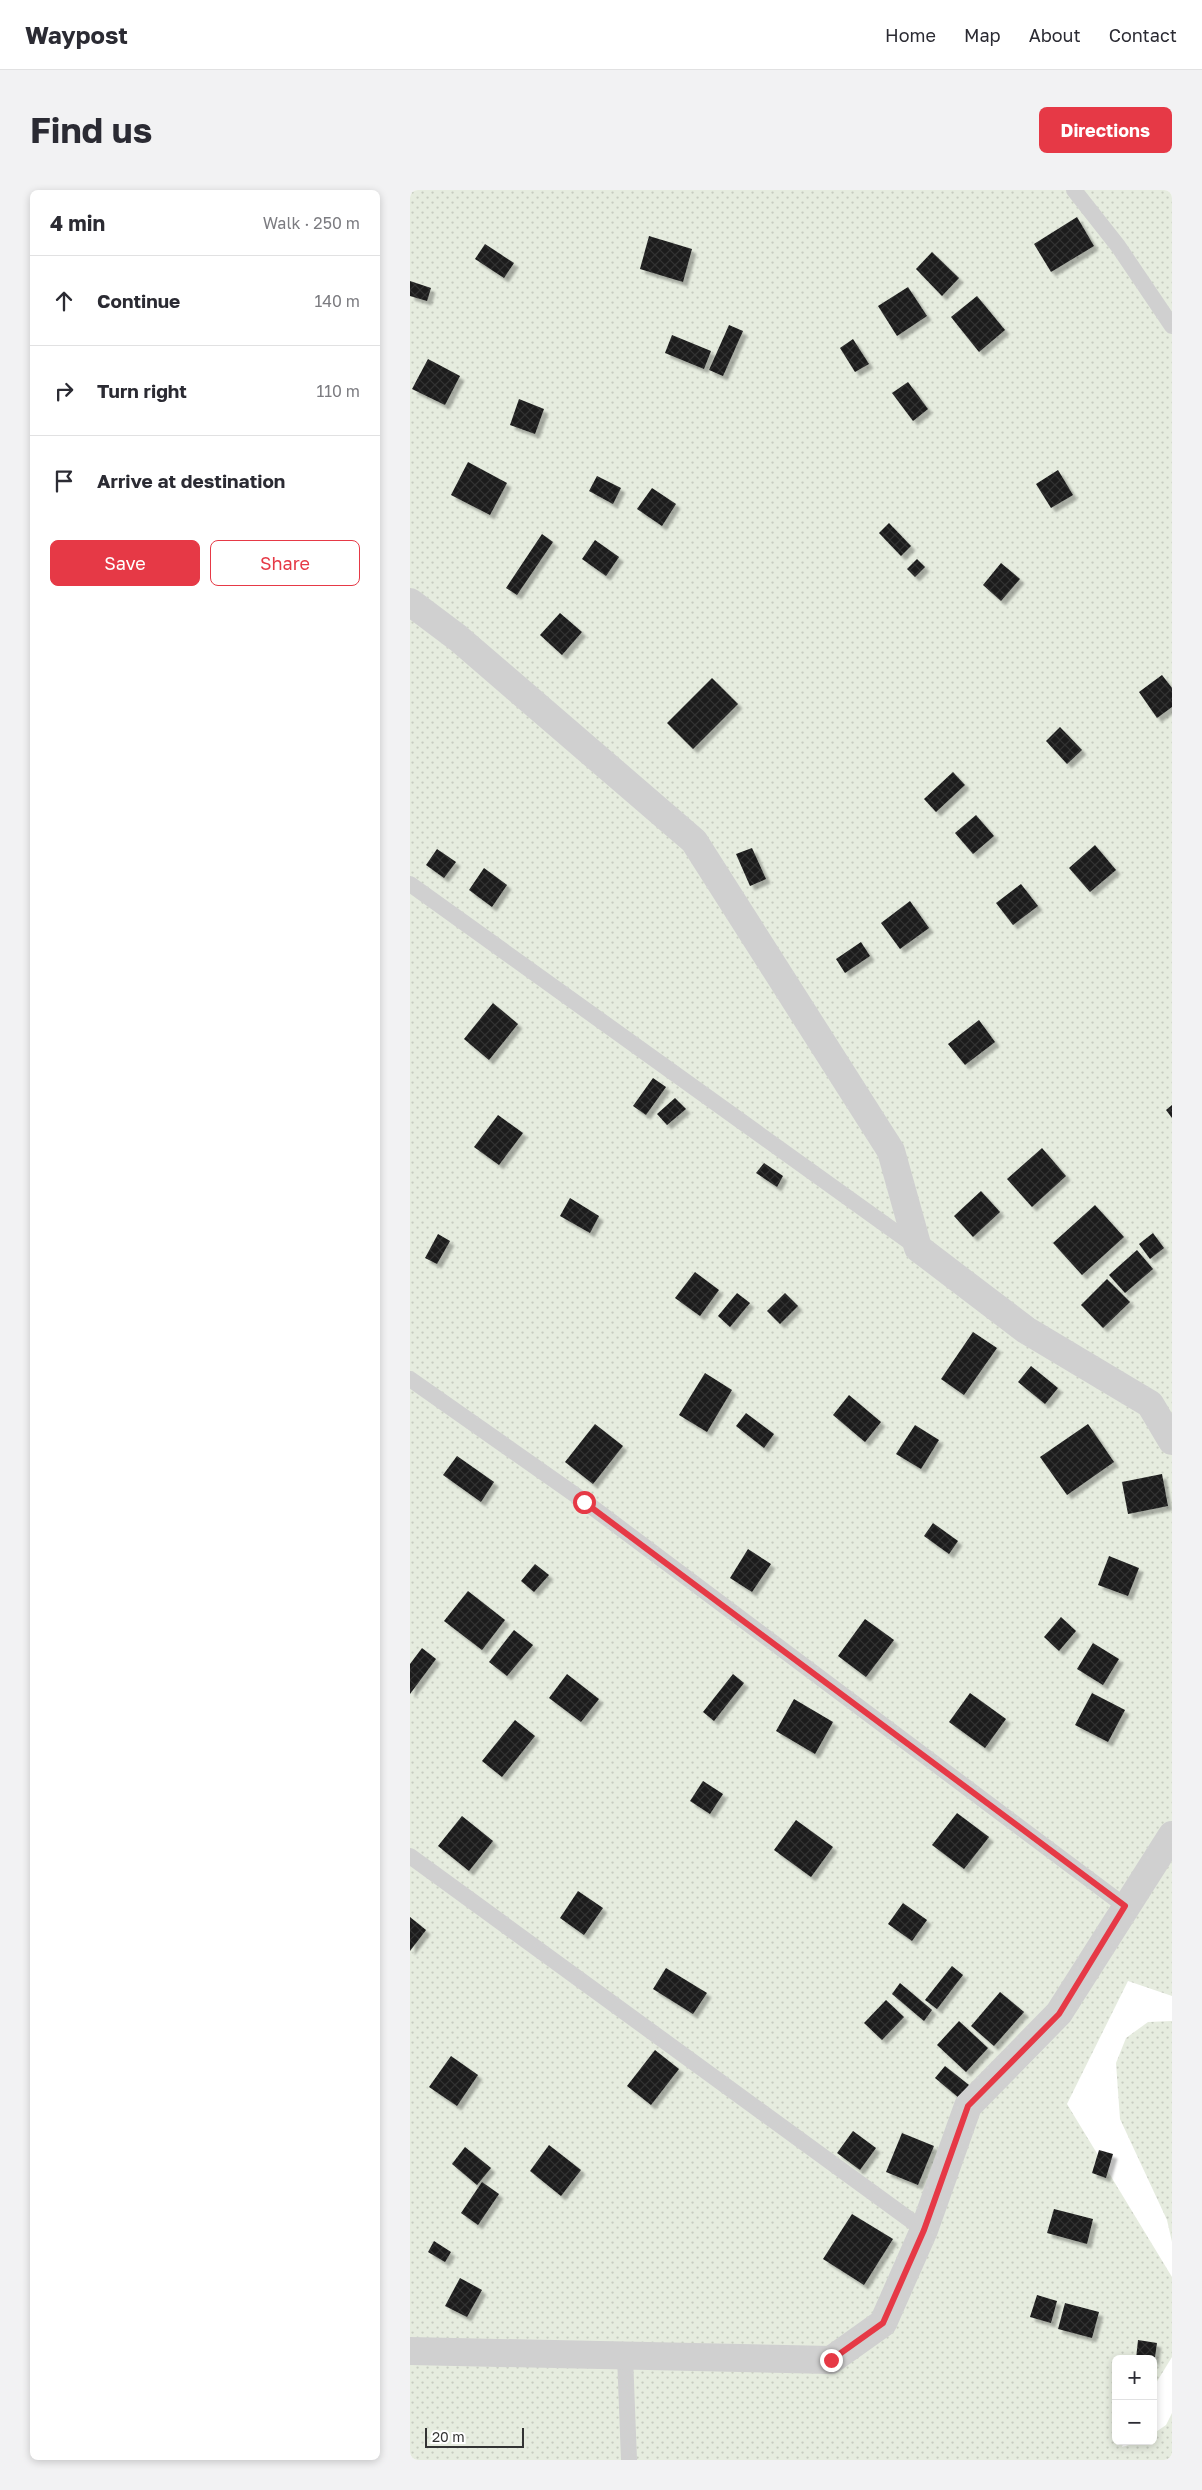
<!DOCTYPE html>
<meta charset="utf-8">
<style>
:root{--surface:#fff;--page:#f2f2f3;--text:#2b2b33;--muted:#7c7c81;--line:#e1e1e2;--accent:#e63946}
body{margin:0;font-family:"Golos Text",sans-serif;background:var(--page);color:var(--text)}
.controls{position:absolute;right:15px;bottom:15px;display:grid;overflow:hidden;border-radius:8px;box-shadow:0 2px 8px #0003}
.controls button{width:45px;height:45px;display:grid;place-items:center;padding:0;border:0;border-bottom:1px solid var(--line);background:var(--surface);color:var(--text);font:25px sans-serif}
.scale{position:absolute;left:15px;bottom:12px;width:99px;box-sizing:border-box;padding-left:5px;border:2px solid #333;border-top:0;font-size:14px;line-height:18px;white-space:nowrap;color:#333;-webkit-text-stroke:4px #fff;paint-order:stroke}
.stop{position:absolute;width:15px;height:15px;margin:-11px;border:4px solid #e63946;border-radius:50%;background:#fff}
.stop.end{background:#e63946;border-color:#fff;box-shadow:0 1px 5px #0008}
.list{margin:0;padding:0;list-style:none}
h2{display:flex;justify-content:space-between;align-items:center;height:65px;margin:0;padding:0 20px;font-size:21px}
h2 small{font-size:16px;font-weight:400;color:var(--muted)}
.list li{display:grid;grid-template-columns:32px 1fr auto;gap:15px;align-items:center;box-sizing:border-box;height:90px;padding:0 20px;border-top:1px solid var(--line)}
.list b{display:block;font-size:19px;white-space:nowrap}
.list em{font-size:16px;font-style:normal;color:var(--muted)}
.actions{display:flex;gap:10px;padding:15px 20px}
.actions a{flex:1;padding:11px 0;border:1px solid var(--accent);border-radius:8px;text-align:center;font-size:18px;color:var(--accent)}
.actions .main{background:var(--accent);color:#fff}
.icon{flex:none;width:28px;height:28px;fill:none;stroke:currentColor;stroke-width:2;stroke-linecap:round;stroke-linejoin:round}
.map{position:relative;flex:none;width:762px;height:2270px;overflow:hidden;border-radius:8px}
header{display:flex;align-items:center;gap:30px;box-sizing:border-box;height:70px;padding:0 25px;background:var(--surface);border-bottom:1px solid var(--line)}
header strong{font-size:24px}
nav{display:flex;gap:28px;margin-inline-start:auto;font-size:18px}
.intro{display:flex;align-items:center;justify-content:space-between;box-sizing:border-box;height:120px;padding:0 30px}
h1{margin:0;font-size:35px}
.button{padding:12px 22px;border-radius:8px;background:var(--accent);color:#fff;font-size:18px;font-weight:700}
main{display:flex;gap:30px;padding:0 30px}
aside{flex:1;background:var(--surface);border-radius:8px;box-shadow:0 2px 8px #0003}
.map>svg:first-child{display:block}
.grass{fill:url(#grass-dots)}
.building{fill:url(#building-cross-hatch);filter:url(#shadow)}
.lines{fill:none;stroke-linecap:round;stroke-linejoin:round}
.lane{stroke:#d0d0d0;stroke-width:16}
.street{stroke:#d0d0d0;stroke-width:28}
.route{stroke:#e63946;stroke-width:6}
</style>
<header>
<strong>Waypost</strong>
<nav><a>Home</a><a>Map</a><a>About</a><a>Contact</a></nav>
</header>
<div class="intro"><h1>Find us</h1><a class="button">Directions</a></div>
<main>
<aside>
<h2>4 min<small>Walk · 250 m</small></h2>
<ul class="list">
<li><svg class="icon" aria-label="ahead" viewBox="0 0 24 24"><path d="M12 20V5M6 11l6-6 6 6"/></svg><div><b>Continue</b></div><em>140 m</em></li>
<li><svg class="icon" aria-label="right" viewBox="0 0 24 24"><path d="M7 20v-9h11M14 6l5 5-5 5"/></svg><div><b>Turn right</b></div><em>110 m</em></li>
<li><svg class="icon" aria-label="arrive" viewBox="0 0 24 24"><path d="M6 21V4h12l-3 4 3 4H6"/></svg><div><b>Arrive at destination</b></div></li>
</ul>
<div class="actions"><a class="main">Save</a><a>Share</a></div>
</aside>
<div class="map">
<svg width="762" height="2270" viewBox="0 0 762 2270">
<defs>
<pattern id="grass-dots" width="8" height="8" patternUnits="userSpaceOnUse" patternTransform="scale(1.25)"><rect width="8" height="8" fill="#e6ecdf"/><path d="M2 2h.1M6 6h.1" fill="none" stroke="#c6cbc0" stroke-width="1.8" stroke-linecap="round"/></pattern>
<pattern id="building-cross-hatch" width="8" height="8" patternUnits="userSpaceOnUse" patternTransform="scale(1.25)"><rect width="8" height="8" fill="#1a1a1a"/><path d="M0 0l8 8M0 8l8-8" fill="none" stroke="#333"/></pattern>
<filter id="shadow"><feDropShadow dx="4.5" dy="4.5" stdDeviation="1" flood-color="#0004"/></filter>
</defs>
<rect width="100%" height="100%" fill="#fff"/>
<g class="grass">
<polygon points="0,0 762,0 762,1806 718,1791 657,1914 762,2087 762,2167 743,2198 743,2169 706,2169 706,2251 714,2251 712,2257 733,2251 743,2251 743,2244 756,2235 762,2223 762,2270 0,2270"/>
<polygon points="762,1831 762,2052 757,2030 710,1929 706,1873 716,1848 738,1832"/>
</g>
<g class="building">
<polygon points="667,27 684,56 641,82 624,54"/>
<polygon points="239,46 282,59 273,92 230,79"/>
<polygon points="75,54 104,73 94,88 65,69"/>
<polygon points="522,62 549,88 532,106 506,79"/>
<polygon points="0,91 21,98 17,111 0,106"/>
<polygon points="498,97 517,126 487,146 468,116"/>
<polygon points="567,106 595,140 569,162 541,127"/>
<polygon points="319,135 333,141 313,186 299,180"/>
<polygon points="262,145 301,161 294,179 255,163"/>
<polygon points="443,149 459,174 445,182 430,158"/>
<polygon points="18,169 50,186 35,215 2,199"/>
<polygon points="498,192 518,219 503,231 482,203"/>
<polygon points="109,209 134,219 125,244 100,235"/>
<polygon points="58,272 97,293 80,325 41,305"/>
<polygon points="648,280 663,305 641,318 626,294"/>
<polygon points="187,286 211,298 203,314 179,301"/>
<polygon points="242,298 266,314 252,336 227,319"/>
<polygon points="479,333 501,356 491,366 469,343"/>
<polygon points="132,344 143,352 107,405 96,398"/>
<polygon points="185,350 209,367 196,386 172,369"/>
<polygon points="507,369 515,377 505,387 497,379"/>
<polygon points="591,373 610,389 591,411 573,395"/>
<polygon points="150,423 172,442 152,465 130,445"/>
<polygon points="752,485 762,498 762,517 747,528 729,502"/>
<polygon points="302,488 328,514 283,559 257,533"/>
<polygon points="650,537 672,560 657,574 636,551"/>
<polygon points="543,582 555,595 526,622 514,609"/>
<polygon points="566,625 584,646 563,664 545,643"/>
<polygon points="685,655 706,680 680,702 659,678"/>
<polygon points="342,658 356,689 340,696 326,664"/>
<polygon points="27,659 46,672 34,688 16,675"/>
<polygon points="74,678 97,695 82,717 59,700"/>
<polygon points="611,694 628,716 603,735 586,713"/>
<polygon points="500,711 519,738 490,759 471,733"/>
<polygon points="451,752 460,766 435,783 426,769"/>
<polygon points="83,813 108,834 79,870 54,849"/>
<polygon points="569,830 585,852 555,875 538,854"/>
<polygon points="243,888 256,897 236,925 223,916"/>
<polygon points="265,908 276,919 257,935 247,924"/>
<polygon points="762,915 762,928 756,920"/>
<polygon points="88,925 113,943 89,975 64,957"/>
<polygon points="632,958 656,986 622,1017 597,989"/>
<polygon points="354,973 373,986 367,997 346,983"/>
<polygon points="571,1001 590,1022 563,1047 544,1026"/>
<polygon points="160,1008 189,1026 180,1043 150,1026"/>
<polygon points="685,1015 714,1047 672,1085 643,1053"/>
<polygon points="743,1043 754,1058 740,1069 729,1054"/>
<polygon points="28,1044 40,1051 27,1074 15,1068"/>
<polygon points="727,1060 743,1079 715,1103 699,1085"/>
<polygon points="285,1082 309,1100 290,1126 265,1108"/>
<polygon points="697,1089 720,1112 693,1138 671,1115"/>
<polygon points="327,1103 340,1113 320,1137 308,1126"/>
<polygon points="375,1103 388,1116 370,1134 357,1121"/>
<polygon points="563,1142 587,1158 554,1205 531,1189"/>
<polygon points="621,1176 648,1198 635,1214 608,1192"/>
<polygon points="295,1183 322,1200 297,1242 269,1225"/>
<polygon points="439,1205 471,1232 455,1252 423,1225"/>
<polygon points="336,1223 364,1244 354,1258 326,1236"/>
<polygon points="185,1234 213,1256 183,1294 155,1272"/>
<polygon points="678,1234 704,1272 657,1305 630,1267"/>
<polygon points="505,1235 529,1250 511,1279 486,1264"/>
<polygon points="47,1266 84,1292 71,1312 33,1285"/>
<polygon points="752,1284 758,1316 718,1324 712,1292"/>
<polygon points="523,1333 548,1351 539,1364 514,1346"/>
<polygon points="338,1359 361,1374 342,1402 320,1388"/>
<polygon points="699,1366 729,1378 718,1406 688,1395"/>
<polygon points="125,1374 139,1385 124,1402 111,1391"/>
<polygon points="58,1401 95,1430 72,1460 34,1431"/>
<polygon points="651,1427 666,1441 649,1461 634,1447"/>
<polygon points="455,1429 484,1450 456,1487 428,1466"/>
<polygon points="104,1440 123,1455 97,1486 79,1472"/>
<polygon points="683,1453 709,1469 693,1495 667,1479"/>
<polygon points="12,1458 26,1469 0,1504 0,1474"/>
<polygon points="157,1484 189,1509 171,1532 139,1508"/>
<polygon points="323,1484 334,1493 304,1531 293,1522"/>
<polygon points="560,1503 596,1529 575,1558 539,1532"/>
<polygon points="682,1503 715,1520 698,1552 665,1535"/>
<polygon points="384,1509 423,1532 405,1564 366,1541"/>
<polygon points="105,1530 125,1546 92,1587 72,1571"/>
<polygon points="293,1591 313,1604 300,1624 280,1611"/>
<polygon points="547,1623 579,1647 554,1679 522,1655"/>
<polygon points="52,1626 83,1651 59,1681 28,1656"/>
<polygon points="386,1630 423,1657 401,1687 364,1660"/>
<polygon points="168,1701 193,1718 174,1745 150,1728"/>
<polygon points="493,1713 517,1730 502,1751 478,1734"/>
<polygon points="0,1727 16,1740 0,1761"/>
<polygon points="542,1776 553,1785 527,1819 515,1810"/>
<polygon points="256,1778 297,1803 283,1824 243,1799"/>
<polygon points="490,1793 522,1820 514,1831 482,1804"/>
<polygon points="590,1802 614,1822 584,1856 561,1836"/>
<polygon points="476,1810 494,1827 472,1850 454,1833"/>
<polygon points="549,1831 578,1858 556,1882 527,1855"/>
<polygon points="245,1860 269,1879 241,1915 217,1896"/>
<polygon points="41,1866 68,1885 47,1916 19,1897"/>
<polygon points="535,1876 559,1895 549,1908 525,1888"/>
<polygon points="443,1941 466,1958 450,1980 427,1963"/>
<polygon points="492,1943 524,1956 508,1995 476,1982"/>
<polygon points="139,1955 171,1980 151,2006 120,1981"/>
<polygon points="55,1957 81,1978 67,1995 42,1974"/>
<polygon points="689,1960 703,1964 696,1988 682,1983"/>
<polygon points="72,1992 89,2004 68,2035 51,2023"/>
<polygon points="644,2019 683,2029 677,2054 637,2043"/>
<polygon points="442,2024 483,2049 454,2095 413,2069"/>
<polygon points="24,2051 41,2062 35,2072 18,2062"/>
<polygon points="50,2088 72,2100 57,2127 35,2116"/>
<polygon points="627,2105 647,2111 641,2133 620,2127"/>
<polygon points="655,2113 689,2122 682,2148 648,2139"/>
<polygon points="728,2150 747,2153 744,2174 743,2169 726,2169"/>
</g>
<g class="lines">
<g class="lane">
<polyline points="664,0 708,56 762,136"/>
<polyline points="0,694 508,1058"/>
<polyline points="0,1189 174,1311 715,1716"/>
<polyline points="0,1666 514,2040"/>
<polyline points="215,2166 219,2270"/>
</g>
<g class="street">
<polyline points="0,412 48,448 284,651 481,961 508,1058 616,1140 740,1214 762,1251"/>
<polyline points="0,2161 421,2170 473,2133 514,2040 558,1916 649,1823 762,1645"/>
</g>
</g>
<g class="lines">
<polyline class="route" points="174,1312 715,1716 649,1824 558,1916 514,2040 473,2133 421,2170"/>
</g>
</svg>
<div class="controls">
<button>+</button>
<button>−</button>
</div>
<div class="scale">20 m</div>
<div class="stop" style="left:174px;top:1312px"></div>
<div class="stop end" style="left:421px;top:2170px"></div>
</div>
</main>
